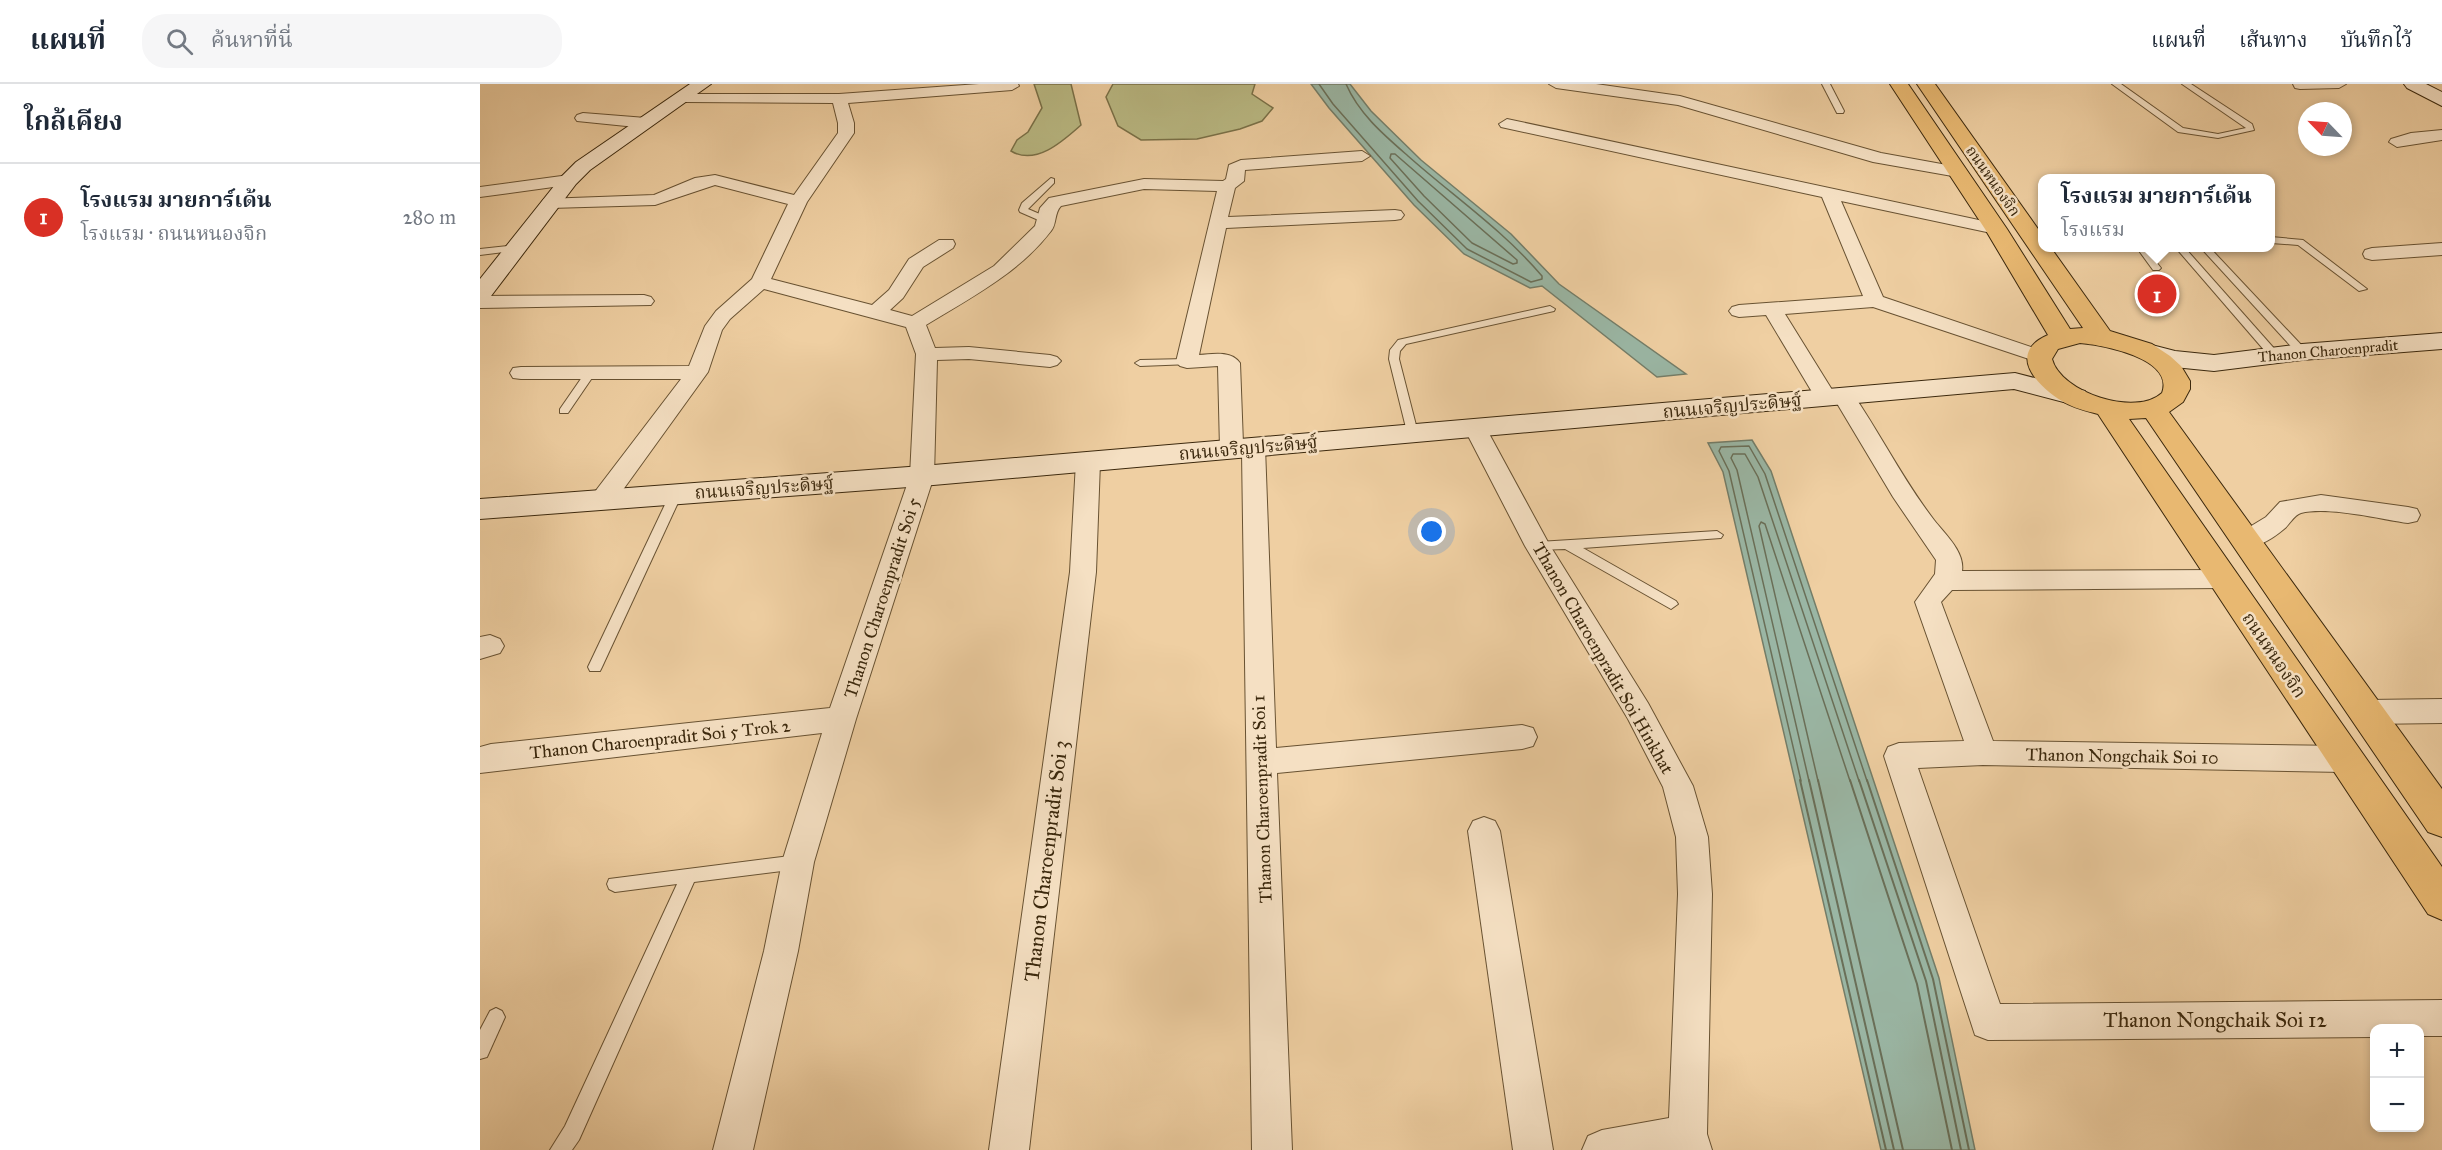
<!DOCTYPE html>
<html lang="th">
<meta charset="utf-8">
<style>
:root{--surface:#fff;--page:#f6f6f7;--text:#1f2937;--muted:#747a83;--line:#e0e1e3;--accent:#d93025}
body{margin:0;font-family:"IM FELL Great Primer","Noto Serif Thai",serif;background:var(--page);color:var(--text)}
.controls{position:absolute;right:18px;bottom:18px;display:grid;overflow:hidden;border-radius:12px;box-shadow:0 3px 9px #0003}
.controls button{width:54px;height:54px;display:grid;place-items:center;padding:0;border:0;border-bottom:2px solid var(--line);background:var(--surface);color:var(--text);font:30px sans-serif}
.compass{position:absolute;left:1818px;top:18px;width:54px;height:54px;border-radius:50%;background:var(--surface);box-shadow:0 3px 9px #0003;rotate:295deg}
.you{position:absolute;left:952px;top:448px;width:21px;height:21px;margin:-15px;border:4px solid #fff;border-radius:50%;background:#1a73e8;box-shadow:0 0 0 9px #1a73e833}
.badge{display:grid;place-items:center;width:39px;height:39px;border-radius:50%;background:var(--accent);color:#fff;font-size:20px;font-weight:700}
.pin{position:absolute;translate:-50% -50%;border:3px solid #fff;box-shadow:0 2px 6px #0006}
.popup{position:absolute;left:1558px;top:90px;width:237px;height:78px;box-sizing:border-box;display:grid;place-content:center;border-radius:12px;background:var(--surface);filter:drop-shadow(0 2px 4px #0005);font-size:20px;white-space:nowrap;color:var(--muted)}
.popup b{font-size:22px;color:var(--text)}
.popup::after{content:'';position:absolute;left:50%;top:100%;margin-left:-12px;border:12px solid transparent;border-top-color:var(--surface)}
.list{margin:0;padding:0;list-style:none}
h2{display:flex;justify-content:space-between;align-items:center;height:78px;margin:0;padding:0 24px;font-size:26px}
h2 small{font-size:20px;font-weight:400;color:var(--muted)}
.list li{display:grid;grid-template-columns:39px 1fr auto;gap:18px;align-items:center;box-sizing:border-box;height:108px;padding:0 24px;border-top:2px solid var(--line)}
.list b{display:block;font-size:22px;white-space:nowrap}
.list p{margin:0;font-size:20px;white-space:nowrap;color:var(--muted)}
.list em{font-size:20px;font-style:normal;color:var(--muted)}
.icon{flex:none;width:33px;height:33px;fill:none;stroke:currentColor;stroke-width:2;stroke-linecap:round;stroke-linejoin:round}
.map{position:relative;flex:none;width:1962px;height:1066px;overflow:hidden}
header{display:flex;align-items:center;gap:36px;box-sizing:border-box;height:84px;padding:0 30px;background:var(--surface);border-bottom:2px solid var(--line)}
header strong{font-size:28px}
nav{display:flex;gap:33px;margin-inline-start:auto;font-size:21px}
.search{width:420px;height:54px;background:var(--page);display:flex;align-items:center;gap:15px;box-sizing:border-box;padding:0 21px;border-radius:24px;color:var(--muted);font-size:22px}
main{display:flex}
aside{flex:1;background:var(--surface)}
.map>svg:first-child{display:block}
.green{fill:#baba84;stroke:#7a7148;stroke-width:1.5}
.water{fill:#9ab6a4;stroke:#747d68;stroke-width:1.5}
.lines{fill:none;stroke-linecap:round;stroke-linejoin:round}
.shore-far1{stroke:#6a6f58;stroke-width:1.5}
.shore{stroke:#6a6f58;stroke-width:2}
.lane-casing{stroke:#685232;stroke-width:2}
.street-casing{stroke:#685232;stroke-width:2}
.secondary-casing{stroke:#3b280d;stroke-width:2}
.primary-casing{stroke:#3b280d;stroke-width:2}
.lane{fill:#f5e0c3;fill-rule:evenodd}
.street{fill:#f5e0c3;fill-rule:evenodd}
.secondary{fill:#f5e0c3;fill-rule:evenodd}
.primary{fill:#e8b871;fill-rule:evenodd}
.labels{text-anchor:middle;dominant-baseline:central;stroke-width:5;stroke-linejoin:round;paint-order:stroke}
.far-street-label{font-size:15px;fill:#3b280d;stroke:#f5e0c3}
.street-label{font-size:18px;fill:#3b280d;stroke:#f5e0c3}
.near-street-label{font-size:21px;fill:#3b280d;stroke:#f5e0c3}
</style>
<header>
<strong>แผนที่</strong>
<div class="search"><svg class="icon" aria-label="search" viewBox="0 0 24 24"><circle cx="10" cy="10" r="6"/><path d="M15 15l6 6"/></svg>ค้นหาที่นี่</div>
<nav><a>แผนที่</a><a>เส้นทาง</a><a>บันทึกไว้</a></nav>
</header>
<main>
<aside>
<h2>ใกล้เคียง<small></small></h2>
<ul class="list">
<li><span class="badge">1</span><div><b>โรงแรม มายการ์เด้น</b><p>โรงแรม · ถนนหนองจิก</p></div><em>280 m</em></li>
</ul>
</aside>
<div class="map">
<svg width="1962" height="1066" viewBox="0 0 1962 1066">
<rect width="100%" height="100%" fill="#efcfa2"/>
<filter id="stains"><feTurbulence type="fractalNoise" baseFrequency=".00333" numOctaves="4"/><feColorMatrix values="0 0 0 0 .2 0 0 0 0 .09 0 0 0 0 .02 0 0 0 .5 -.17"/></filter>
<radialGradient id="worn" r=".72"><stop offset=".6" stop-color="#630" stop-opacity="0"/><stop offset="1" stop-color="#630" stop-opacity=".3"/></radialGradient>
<g class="green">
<path d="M 554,0 L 591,0 L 601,41 C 583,57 556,82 531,67 L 537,56 L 548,48 L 562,24 Z"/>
<polygon points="633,0 775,0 772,10 793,24 782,37 760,45 717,55 661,56 638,42 626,13"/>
</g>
<g class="water">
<polygon points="831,0 870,0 891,27 941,76 1031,150 1079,200 1206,290 1177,293 1062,202 1050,204 984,170 934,121 849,24"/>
<polygon points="1272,356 1291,387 1459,894 1495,1066 1401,1066 1243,388 1228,359"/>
</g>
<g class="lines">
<g class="shore-far1">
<path d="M 839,0 L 853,20 L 938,117 L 987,165 L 1051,198 L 1062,195 L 1062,192 C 1023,146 973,112 928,72 C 904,51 879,30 866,0"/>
<polygon points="911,70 915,70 1037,176 1037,179 1033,180 992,159 944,112 910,74"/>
<polyline points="1321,697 1249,387 1239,367 1241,363 1269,362 1285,390 1387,697"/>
<polyline points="1329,697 1257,386 1251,374 1253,370 1265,370 1278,393 1379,697"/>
<polyline points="1338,697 1279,442 1281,438 1285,440 1370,697"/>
</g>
<g class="shore">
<polyline points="1320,696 1406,1066"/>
<polyline points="1329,696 1414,1066"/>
<polyline points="1338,696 1423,1066"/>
<polyline points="1370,696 1437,900 1472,1066"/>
<polyline points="1379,696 1446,897 1481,1066"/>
<polyline points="1387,696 1453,895 1489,1066"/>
</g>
<defs>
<g id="lane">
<polygon points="1342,0 1350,0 1364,27 1363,29 1357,29"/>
<polygon points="1632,0 1641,0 1703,44 1738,50 1766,44 1702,0 1711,0 1772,40 1774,46 1738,54 1698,48"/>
<polygon points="571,94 574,95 574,99 548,125 569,134 569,138 563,138 540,128 539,126 542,119"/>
<polygon points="1791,153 1823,156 1887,205 1879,207 1818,161 1791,159"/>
<polygon points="36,161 39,162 39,166 0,171 0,165"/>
<polygon points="1657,164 1665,164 1681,184 1679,186 1673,186"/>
<polygon points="1696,164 1705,164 1799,270 1799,274 1791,274"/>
<polygon points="1721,164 1730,164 1826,266 1826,270 1818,270"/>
<polygon points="1070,222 1075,225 1074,227 926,260 920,267 919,275 938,349 932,353 928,352 909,275 910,266 918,256"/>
<polygon points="707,275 711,276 711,280 660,282 655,279 660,276"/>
<polygon points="111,285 116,288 88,329 80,329 80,325 107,286"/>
<polygon points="196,406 202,410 122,583 120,587 110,587 108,583 190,410"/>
<polygon points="1237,447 1243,451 1241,454 1103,464 1196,517 1198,520 1191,525 1085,465 1058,466 1052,462 1058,458"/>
<polygon points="318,771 324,773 326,778 324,783 318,785 214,798 99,1056 92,1066 70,1066 85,1042 197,800 135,808 129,805 127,800 129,795"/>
<polygon points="16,924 22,927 25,933 7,973 0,975 0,946 10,927"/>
</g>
<g id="street">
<path d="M 499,0 L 538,0 L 539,2 L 532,6 L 368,19 L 374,39 L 374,49 L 327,118 L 291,195 L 392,221 L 409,206 L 429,175 L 459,156 L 473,156 L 475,160 L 473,164 L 443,183 L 423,214 L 410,226 L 432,232 L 514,182 L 555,142 L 560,124 L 569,114 L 664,95 L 743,97 L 746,95 L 749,81 L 761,76 L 882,67 L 890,72 L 882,77 L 765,86 L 764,97 L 755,104 L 748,133 L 915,126 L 921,127 L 924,131 L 921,135 L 915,136 L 746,144 L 719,271 C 732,270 751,266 760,279 L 763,360 L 773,356 L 781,358 L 785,363 L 796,664 L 1042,641 L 1053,644 L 1057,653 L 1053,662 L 1042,665 L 797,689 L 812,1066 L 772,1066 L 762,368 L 752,372 L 744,370 L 740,365 L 738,282 L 707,284 L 700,282 L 696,278 L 737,107 L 664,105 L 581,122 C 574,129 577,140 571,147 C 539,189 490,214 446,241 L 455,264 L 489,263 L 570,271 L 577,273 L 581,277 L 577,281 L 570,283 L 489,275 L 457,276 L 454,392 L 376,635 L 334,778 L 318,867 L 273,1066 L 233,1066 L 284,867 L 302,778 L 342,649 L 0,689 L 0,663 L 11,660 L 350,624 L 430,392 L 436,270 L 426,243 L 284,205 L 250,235 L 242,246 L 228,288 L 132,421 L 123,423 L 114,421 L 111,415 L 114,409 L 201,295 L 41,295 L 33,294 L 30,289 L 33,284 L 41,283 L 209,282 L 225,242 L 236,227 L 272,195 L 308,120 L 235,101 L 175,121 L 70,124 L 64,123 L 61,119 L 64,115 L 174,111 L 215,94 L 235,91 L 314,111 L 358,49 L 358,39 L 353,19 L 206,18 L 201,16 L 198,13 L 201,10 L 359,10 Z"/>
<polygon points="1069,0 1116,0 1200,12 1401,69 1478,83 1486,88 1478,93 1393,78 1198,21 1076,4"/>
<polygon points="1813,0 1866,0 1859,4 1820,5 1815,4"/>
<polygon points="103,29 166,34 174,39 166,44 97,37 95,34 97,31"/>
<path d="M 1027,35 L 1522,141 L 1525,145 L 1522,149 L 1516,150 L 1361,117 L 1403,213 L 1566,268 L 1570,272 L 1566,276 L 1559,278 L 1552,276 L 1393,223 L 1305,230 L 1354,309 L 1363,305 L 1371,307 C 1400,349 1423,396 1454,436 C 1465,450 1485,468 1482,487 L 1743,486 L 1752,488 L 1756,495 L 1752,502 L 1743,504 L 1472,506 L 1461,518 L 1513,657 L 1864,662 L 1875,666 L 1879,675 L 1875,684 L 1864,688 L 1503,681 L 1438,684 L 1520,920 L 1962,916 L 1962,952 L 1940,952 L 1940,944 L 1894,944 L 1894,953 L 1508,956 L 1495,951 L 1404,672 L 1408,663 L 1419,659 L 1484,657 L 1435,518 L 1455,490 L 1456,476 L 1413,413 L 1355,316 L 1346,320 L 1338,318 L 1286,231 L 1259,233 L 1252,231 L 1249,227 L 1252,223 L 1259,221 L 1383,212 L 1342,113 L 1021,43 L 1019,40 Z"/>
<polygon points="1962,46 1962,56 1917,63 1909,58 1911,55 1931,49"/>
<polygon points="89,91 95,92 98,96 95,100 0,113 0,103"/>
<polygon points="1962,159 1962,171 1892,176 1885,174 1883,170 1885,166 1892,164"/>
<polygon points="164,211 171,213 174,217 171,221 0,224 0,212"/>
<polygon points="995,337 1003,339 1006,344 1069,460 1168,619 1213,702 1228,753 1232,810 1227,1050 1232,1066 1102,1066 1108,1052 1122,1046 1189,1034 1198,810 1196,753 1183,703 1148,635 1045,462 984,344 987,339"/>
<polygon points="608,370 616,373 620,378 616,488 549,1066 509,1066 590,488 596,378 600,373"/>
<path d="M 1841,411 L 1928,423 L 1937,425 L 1940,431 L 1937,437 L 1928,439 C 1899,435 1848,422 1821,429 C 1814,431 1810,440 1804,445 C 1792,455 1774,467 1758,462 L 1754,456 L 1758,450 L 1786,433 L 1800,418 Z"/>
<polygon points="10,551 20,555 24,562 20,569 0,575 0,553"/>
<polygon points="1962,615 1962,639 1888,640 1878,636 1873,628 1878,620 1888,616"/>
<polygon points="1004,733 1015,737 1020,747 1073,1066 1033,1066 988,747 993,737"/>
</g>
<g id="secondary">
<polygon points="210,0 231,0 110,86 96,100 8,216 0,218 0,195 82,92 96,78"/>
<polygon points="1924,0 1946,0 1962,8 1962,22 1927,4"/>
<polygon points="1962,249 1962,265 1822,276 1734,287 1694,283 1659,273 1655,268 1659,263 1668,260 1695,267 1734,271 1822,260"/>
<polygon points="1535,289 1605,307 1608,313 1605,319 1595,321 1534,305 442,402 0,435 0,415 442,382"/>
</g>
<path id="primary" d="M 1410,0 L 1428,0 L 1527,145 L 1590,245 L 1603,244 L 1437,0 L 1455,0 L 1563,152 L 1563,164 L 1571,164 L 1630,247 L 1672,260 L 1690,272 L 1701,282 L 1710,297 L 1710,305 L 1703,318 L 1689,328 L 1962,705 L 1962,753 L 1948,748 L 1666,334 L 1649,335 L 1962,783 L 1962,836 L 1948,830 L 1618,330 C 1606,327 1593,324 1582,317 C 1557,302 1526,269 1568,251 L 1505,145 ZM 1600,259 C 1622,261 1695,274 1682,309 C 1656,333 1581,309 1572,275 L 1578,265 Z"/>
</defs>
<use href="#lane" class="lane-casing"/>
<use href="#street" class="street-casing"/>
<use href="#secondary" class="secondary-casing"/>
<use href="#primary" class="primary-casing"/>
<use href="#lane" class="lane"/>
<use href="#street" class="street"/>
<use href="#secondary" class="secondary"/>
<use href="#primary" class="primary"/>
</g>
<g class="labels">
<g class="far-street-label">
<text transform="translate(1513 97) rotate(55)">ถนนหนองจิก</text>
<text transform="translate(1848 267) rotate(-5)">Thanon Charoenpradit</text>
</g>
<g class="street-label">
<text transform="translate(1252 322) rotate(-5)">ถนนเจริญประดิษฐ์</text>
<text transform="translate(768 364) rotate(-5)">ถนนเจริญประดิษฐ์</text>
<text transform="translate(284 404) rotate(-4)">ถนนเจริญประดิษฐ์</text>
<text transform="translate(402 514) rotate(-72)">Thanon Charoenpradit Soi 5</text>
<text transform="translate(1794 571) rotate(56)">ถนนหนองจิก</text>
<text transform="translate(1123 574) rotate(60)">Thanon Charoenpradit Soi Hinkhat</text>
<text transform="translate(180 655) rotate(-6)">Thanon Charoenpradit Soi 5 Trok 2</text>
<text transform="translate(1642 672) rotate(1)">Thanon Nongchaik Soi 10</text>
<text transform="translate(782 715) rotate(-92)">Thanon Charoenpradit Soi 1</text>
</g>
<g class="near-street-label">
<text transform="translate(566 777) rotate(-83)">Thanon Charoenpradit Soi 3</text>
<text x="1735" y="936">Thanon Nongchaik Soi 12</text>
</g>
</g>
<rect width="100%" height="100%" filter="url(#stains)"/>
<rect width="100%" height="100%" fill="url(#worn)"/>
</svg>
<div class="controls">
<button>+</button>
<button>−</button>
</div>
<svg class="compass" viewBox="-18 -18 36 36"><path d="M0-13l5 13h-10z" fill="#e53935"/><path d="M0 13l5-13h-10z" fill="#747a83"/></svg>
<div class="you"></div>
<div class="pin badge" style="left:1677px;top:210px">1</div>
<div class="popup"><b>โรงแรม มายการ์เด้น</b>โรงแรม</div>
</div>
</main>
